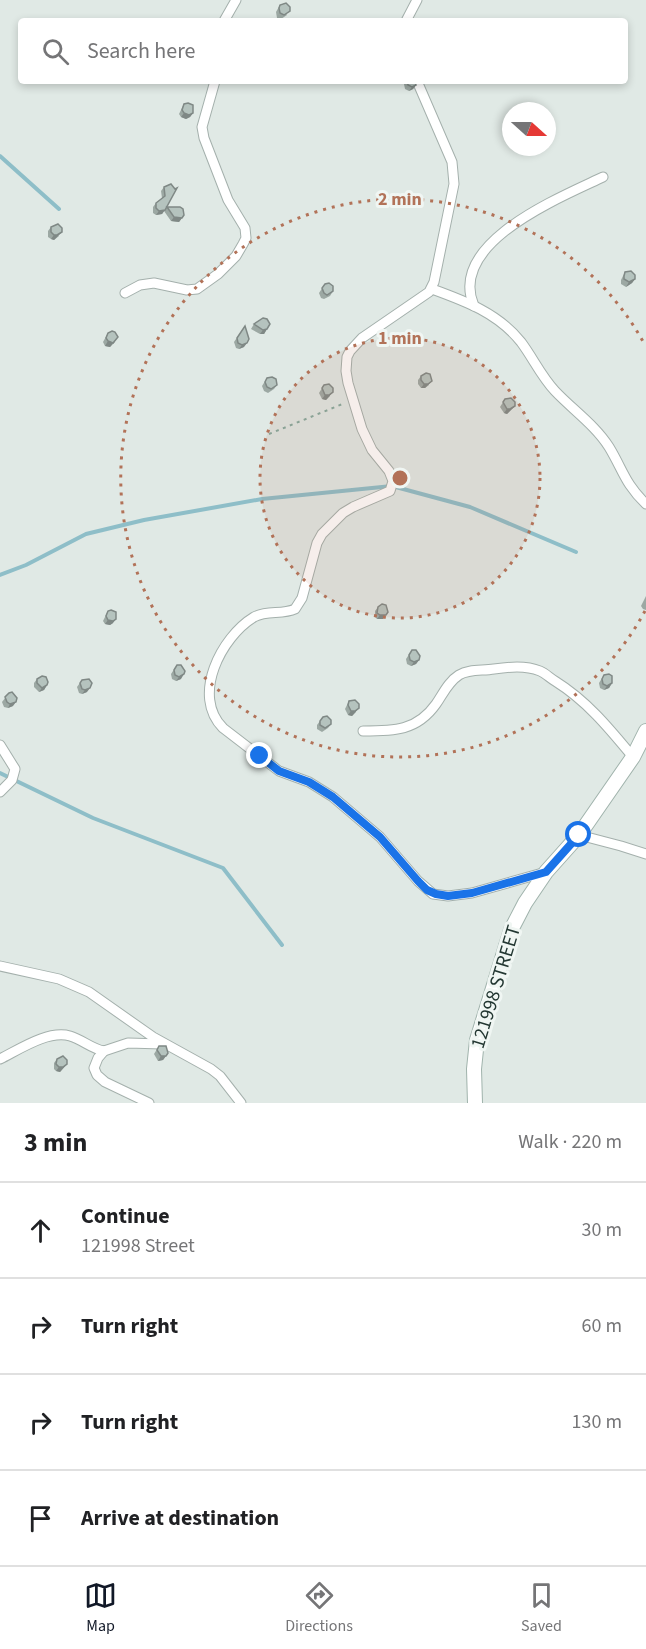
<!DOCTYPE html>
<meta charset="utf-8">
<style>
:root{--surface:#fff;--page:#f6f6f6;--text:#202124;--muted:#757577;--line:#e0e0e0;--accent:#111827}
body{margin:0;font-family:"Source Sans 3",sans-serif;background:var(--page);color:var(--text)}
.compass{position:absolute;left:502px;top:102px;width:54px;height:54px;border-radius:50%;background:var(--surface);box-shadow:0 3px 9px #0003;rotate:111deg}
.stop{position:absolute;width:18px;height:18px;margin:-14px;border:4px solid #1a73e8;border-radius:50%;background:#fff}
.stop.end{background:#1a73e8;border-color:#fff;box-shadow:0 2px 6px #0008}
.list{margin:0;padding:0;list-style:none}
h2{display:flex;justify-content:space-between;align-items:center;height:78px;margin:0;padding:0 24px;font-size:26px}
h2 small{font-size:20px;font-weight:400;color:var(--muted)}
.list li{display:grid;grid-template-columns:39px 1fr auto;gap:18px;align-items:center;box-sizing:border-box;height:96px;padding:0 24px;border-top:2px solid var(--line)}
.list b{display:block;font-size:22px;white-space:nowrap}
.list p{margin:0;font-size:20px;white-space:nowrap;color:var(--muted)}
.list em{font-size:20px;font-style:normal;color:var(--muted)}
.icon{flex:none;width:33px;height:33px;fill:none;stroke:currentColor;stroke-width:2;stroke-linecap:round;stroke-linejoin:round}
.map{position:relative;flex:none;width:646px;height:1103px;overflow:hidden}
.search{position:absolute;background:var(--surface);box-shadow:0 3px 9px #0003;left:18px;right:18px;top:18px;height:66px;display:flex;align-items:center;gap:15px;box-sizing:border-box;padding:0 21px;border-radius:6px;color:var(--muted);font-size:22px}
.sheet{height:462px;background:var(--surface)}
nav{display:flex;justify-content:space-around;align-items:center;box-sizing:border-box;height:84px;border-top:2px solid var(--line);background:var(--surface);font-size:16px;color:var(--muted)}
nav a{display:grid;justify-items:center;gap:3px}
nav .on{color:var(--accent)}
.map>svg:first-child{display:block}
.lines{fill:none;stroke-linecap:round;stroke-linejoin:round}
.stream{stroke:#8ebec8;stroke-width:4}
.street-casing{stroke:#a4b0ac;stroke-width:11}
.secondary-casing{stroke:#a0b3ac;stroke-width:16}
.path{stroke:#84a99e;stroke-width:2;stroke-dasharray:3 4.5;stroke-linecap:butt}
.street{stroke:#fff;stroke-width:9}
.secondary{stroke:#fff;stroke-width:14}
.wall{fill:#9ca8a3}
.shaded-wall{fill:#7f8885}
.building{fill:#b5c3be;stroke:#7f8885;stroke-width:1.5}
.route{stroke:#1a73e8;stroke-width:8}
.ring{fill:none;stroke:#b27258;stroke-width:3;stroke-dasharray:3 6}
.labels{text-anchor:middle;dominant-baseline:central;stroke-width:6;stroke-linejoin:round;paint-order:stroke}
.street-label{font-size:20px;fill:#233732;stroke:#f0f6f3}
.centre{fill:#b27258;stroke:#f0f6f3;stroke-width:3}
.ring-label{font-size:18px;text-anchor:middle;font-weight:bold;fill:#b27258;stroke:#f0f6f3;stroke-width:6;stroke-linejoin:round;paint-order:stroke}
</style>
<div class="map">
<svg width="646" height="1103" viewBox="0 0 646 1103">
<rect width="100%" height="100%" fill="#e0e9e5"/>
<g class="lines">
<g class="stream">
<polyline points="0,156 59,209"/>
<polyline points="0,575 26,565 86,534 144,520 262,499 392,486 470,507 576,552"/>
<polyline points="0,773 93,818 223,868 282,945"/>
</g>
<defs>
<g id="street">
<polyline points="224,21 236,0"/>
<polyline points="406,21 417,0"/>
<path d="M 417,81 L 452,162 L 454,184 L 434,282 L 429,292 L 362,338 L 350,351 L 347,357 L 346,371 L 348,383 L 362,429 L 372,450 L 389,471 L 393,481 L 390,491 L 353,507 L 343,513 L 322,534 L 317,543 L 302,598 L 295,609 C 282,615 267,610 254,617 C 221,637 191,696 223,728 L 279,771 L 309,782 L 333,797 L 380,837 L 418,881 L 433,894 L 448,896 L 472,893 L 546,872"/>
<path d="M 432,289 C 465,301 498,313 521,342 C 533,358 541,376 555,391 C 573,410 595,425 609,447 C 623,470 625,484 646,504"/>
<polyline points="125,293 140,285 154,283 187,290 197,289 218,274 236,256 243,244 246,238 245,228 228,200 204,138 202,127 215,81"/>
<path d="M 474,306 C 447,243 559,198 603,177"/>
<path d="M 363,731 C 394,731 417,731 436,704 C 443,694 448,682 459,675 C 469,669 482,671 494,669 C 509,667 525,665 540,671 C 545,673 550,678 555,681 C 587,701 609,728 633,757"/>
<polyline points="0,745 15,769 12,780 0,792"/>
<polyline points="579,835 621,846 646,854"/>
<polyline points="0,966 59,979 89,992 153,1037 211,1069 220,1076 241,1103"/>
<polyline points="104,1051 98,1058 94,1068 97,1075 105,1082 149,1103"/>
<path d="M 0,1059 C 20,1049 48,1030 70,1036 C 83,1040 92,1049 104,1051 L 128,1043 L 162,1044"/>
</g>
<polyline id="secondary" points="475,1103 474,1069 477,1040 511,930 525,903 546,872 579,835 633,757 646,731"/>
</defs>
<use href="#street" class="street-casing"/>
<use href="#secondary" class="secondary-casing"/>
<polyline class="path" points="269,434 345,403"/>
<use href="#street" class="street"/>
<use href="#secondary" class="secondary"/>
</g>
<g class="wall">
<polygon points="280,5 287,15 281,19 277,18 276,12"/>
<polygon points="406,81 415,81 416,85 413,89 409,91 405,89 404,84"/>
<polygon points="184,104 193,113 190,117 186,119 181,117 179,114"/>
<polygon points="164,187 167,207 184,215 179,222 171,221 164,211 162,214 156,215 153,213 153,207 156,203 162,198 161,191"/>
<polygon points="51,227 59,236 54,240 51,239 48,237 48,231"/>
<polygon points="625,272 635,279 632,283 626,287 621,284 621,280"/>
<polygon points="325,284 333,291 330,296 324,299 321,298 319,293"/>
<polygon points="254,324 270,324 264,334 260,334 251,329"/>
<polygon points="245,326 244,347 239,349 236,348 234,342"/>
<polygon points="108,333 115,342 110,347 105,346 103,342"/>
<polygon points="421,376 429,385 425,388 421,388 418,384 418,380"/>
<polygon points="267,378 277,385 274,389 268,393 264,391 262,386"/>
<polygon points="324,385 330,396 326,400 322,399 319,393"/>
<polygon points="505,399 515,406 507,414 504,413 500,407"/>
<polygon points="646,596 646,610 643,609 641,606"/>
<polygon points="378,607 383,619 377,619 375,617 375,611"/>
<polygon points="108,611 113,623 110,625 105,624 103,621"/>
<polygon points="412,650 419,660 416,664 411,666 407,664 406,659"/>
<polygon points="177,665 181,679 176,681 172,679 171,674"/>
<polygon points="604,675 612,683 609,688 604,690 600,688 599,683"/>
<polygon points="37,679 47,685 44,690 39,692 34,687 34,683"/>
<polygon points="82,680 87,692 82,694 79,693 77,687"/>
<polygon points="9,693 13,706 8,708 4,707 2,702"/>
<polygon points="349,701 356,712 352,716 348,715 345,709"/>
<polygon points="323,717 331,724 328,728 322,732 317,729 317,725"/>
<polygon points="159,1046 168,1053 163,1060 158,1061 154,1054"/>
<polygon points="57,1059 67,1064 60,1072 56,1071 54,1069 54,1063"/>
</g>
<g class="shaded-wall">
<polygon points="416,85 413,89 409,91 412,87"/>
<polygon points="184,113 193,113 190,117 186,119 181,117"/>
<polygon points="165,210 162,214 156,215 159,211"/>
<polygon points="174,217 182,218 179,222 171,221"/>
<polygon points="62,232 54,240 51,239 54,235"/>
<polygon points="635,279 632,283 626,287 629,282"/>
<polygon points="267,329 264,334 260,334 263,330"/>
<polygon points="118,337 110,347 105,346 108,341"/>
<polygon points="247,343 244,347 239,349 242,345"/>
<polygon points="432,381 425,388 421,388 424,384"/>
<polygon points="333,392 326,400 322,399 325,395"/>
<polygon points="515,406 507,414 504,413 507,409"/>
<polygon points="388,612 383,619 377,619 380,615"/>
<polygon points="116,619 113,623 110,625 105,624 108,620"/>
<polygon points="419,660 416,664 411,666 414,662"/>
<polygon points="184,674 181,679 176,681 179,677"/>
<polygon points="612,683 609,688 604,690 607,686"/>
<polygon points="47,685 44,690 39,692 42,688"/>
<polygon points="90,688 87,692 82,694 85,690"/>
<polygon points="16,702 13,706 8,708 10,704"/>
<polygon points="359,708 352,716 348,715 351,711"/>
<polygon points="161,1056 166,1056 163,1060 158,1061"/>
<polygon points="67,1064 60,1072 56,1071 59,1067"/>
</g>
<g class="building">
<polygon points="286,3 290,7 290,11 284,15 280,13 279,8 280,5"/>
<polygon points="407,81 415,81 416,85 412,87 408,85"/>
<polygon points="188,103 193,105 193,113 189,115 184,113 182,110 184,104"/>
<polygon points="171,184 175,189 177,188 165,210 159,211 156,208 156,203 165,196 164,187"/>
<polygon points="167,207 180,207 183,209 184,215 182,218 174,217"/>
<polygon points="58,224 62,228 62,232 57,235 54,235 51,232 51,227"/>
<polygon points="631,271 635,275 635,279 629,282 624,279 624,276 625,272"/>
<polygon points="329,283 333,286 333,291 327,295 324,293 322,288 325,284"/>
<polygon points="263,318 267,319 270,324 267,329 263,330 254,324"/>
<polygon points="245,326 249,339 247,343 242,345 238,343 237,338"/>
<polygon points="112,331 115,332 118,337 113,343 108,341 106,338 108,333"/>
<polygon points="426,373 430,374 432,381 428,384 424,384 421,380 421,376"/>
<polygon points="272,377 276,379 277,385 271,389 267,387 265,382 267,378"/>
<polygon points="329,384 333,388 333,392 329,395 325,395 322,388 324,385"/>
<polygon points="511,398 515,402 515,406 510,409 507,409 503,402 505,399"/>
<polygon points="382,604 386,605 388,612 386,615 380,615 377,613 378,607"/>
<polygon points="111,610 116,612 116,619 113,621 108,620 106,616 108,611"/>
<polygon points="412,650 416,650 420,656 419,660 414,662 410,660 409,655"/>
<polygon points="177,665 181,665 185,671 184,674 179,677 175,675 174,670"/>
<polygon points="609,674 612,676 612,683 607,686 603,684 602,679 604,675"/>
<polygon points="42,676 46,677 48,682 47,685 42,688 37,683 37,679"/>
<polygon points="89,679 92,683 90,688 85,690 82,689 80,683 82,680"/>
<polygon points="12,692 17,698 16,702 10,704 7,702 5,697 9,693"/>
<polygon points="355,700 359,704 359,708 355,711 351,711 348,705 349,701"/>
<polygon points="327,716 331,720 331,724 325,728 320,725 320,721 323,717"/>
<polygon points="159,1046 166,1046 168,1053 166,1056 161,1056 157,1050"/>
<polygon points="63,1056 67,1060 67,1064 63,1067 59,1067 56,1064 57,1059"/>
</g>
<g class="lines">
<polyline class="route" points="260,756 279,771 309,782 333,797 380,837 418,881 427,890 436,894 448,896 472,893 546,872 579,835"/>
</g>
<circle cx="400" cy="478" r="140" fill="#b27258" fill-opacity=".12"/>
<g class="ring">
<circle cx="400" cy="478" r="140"/>
<path d="M645 611A279 279 0 1 1 645 345"/>
</g>
<g class="labels">
<g class="street-label">
<text transform="translate(496 987) rotate(-73)">121998 STREET</text>
</g>
</g>
<circle cx="400" cy="478" r="9" class="centre"/>
<g class="ring-label">
<text x="400" y="205">2 min</text>
<text x="400" y="344">1 min</text>
</g>
</svg>
<svg class="compass" viewBox="-18 -18 36 36"><path d="M0-13l5 13h-10z" fill="#e53935"/><path d="M0 13l5-13h-10z" fill="#757577"/></svg>
<div class="stop" style="left:579px;top:835px"></div>
<div class="stop end" style="left:260px;top:756px"></div>
<div class="search"><svg class="icon" aria-label="search" viewBox="0 0 24 24"><circle cx="10" cy="10" r="6"/><path d="M15 15l6 6"/></svg>Search here</div>
</div>
<section class="sheet">
<h2>3 min<small>Walk · 220 m</small></h2>
<ul class="list">
<li><svg class="icon" aria-label="ahead" viewBox="0 0 24 24"><path d="M12 20V5M6 11l6-6 6 6"/></svg><div><b>Continue</b><p>121998 Street</p></div><em>30 m</em></li>
<li><svg class="icon" aria-label="right" viewBox="0 0 24 24"><path d="M7 20v-9h11M14 6l5 5-5 5"/></svg><div><b>Turn right</b></div><em>60 m</em></li>
<li><svg class="icon" aria-label="right" viewBox="0 0 24 24"><path d="M7 20v-9h11M14 6l5 5-5 5"/></svg><div><b>Turn right</b></div><em>130 m</em></li>
<li><svg class="icon" aria-label="arrive" viewBox="0 0 24 24"><path d="M6 21V4h12l-3 4 3 4H6"/></svg><div><b>Arrive at destination</b></div></li>
</ul>
</section>
<nav>
<a class="on"><svg class="icon" aria-label="map" viewBox="0 0 24 24"><path d="M3 6l6-2 6 2 6-2v14l-6 2-6-2-6 2zM9 4v14M15 6v14"/></svg>Map</a>
<a><svg class="icon" aria-label="directions" viewBox="0 0 24 24"><path d="M12 3l9 9-9 9-9-9zM9 14v-3h6M13 9l2 2-2 2"/></svg>Directions</a>
<a><svg class="icon" aria-label="saved" viewBox="0 0 24 24"><path d="M7 4h10v16l-5-4-5 4z"/></svg>Saved</a>
</nav>
